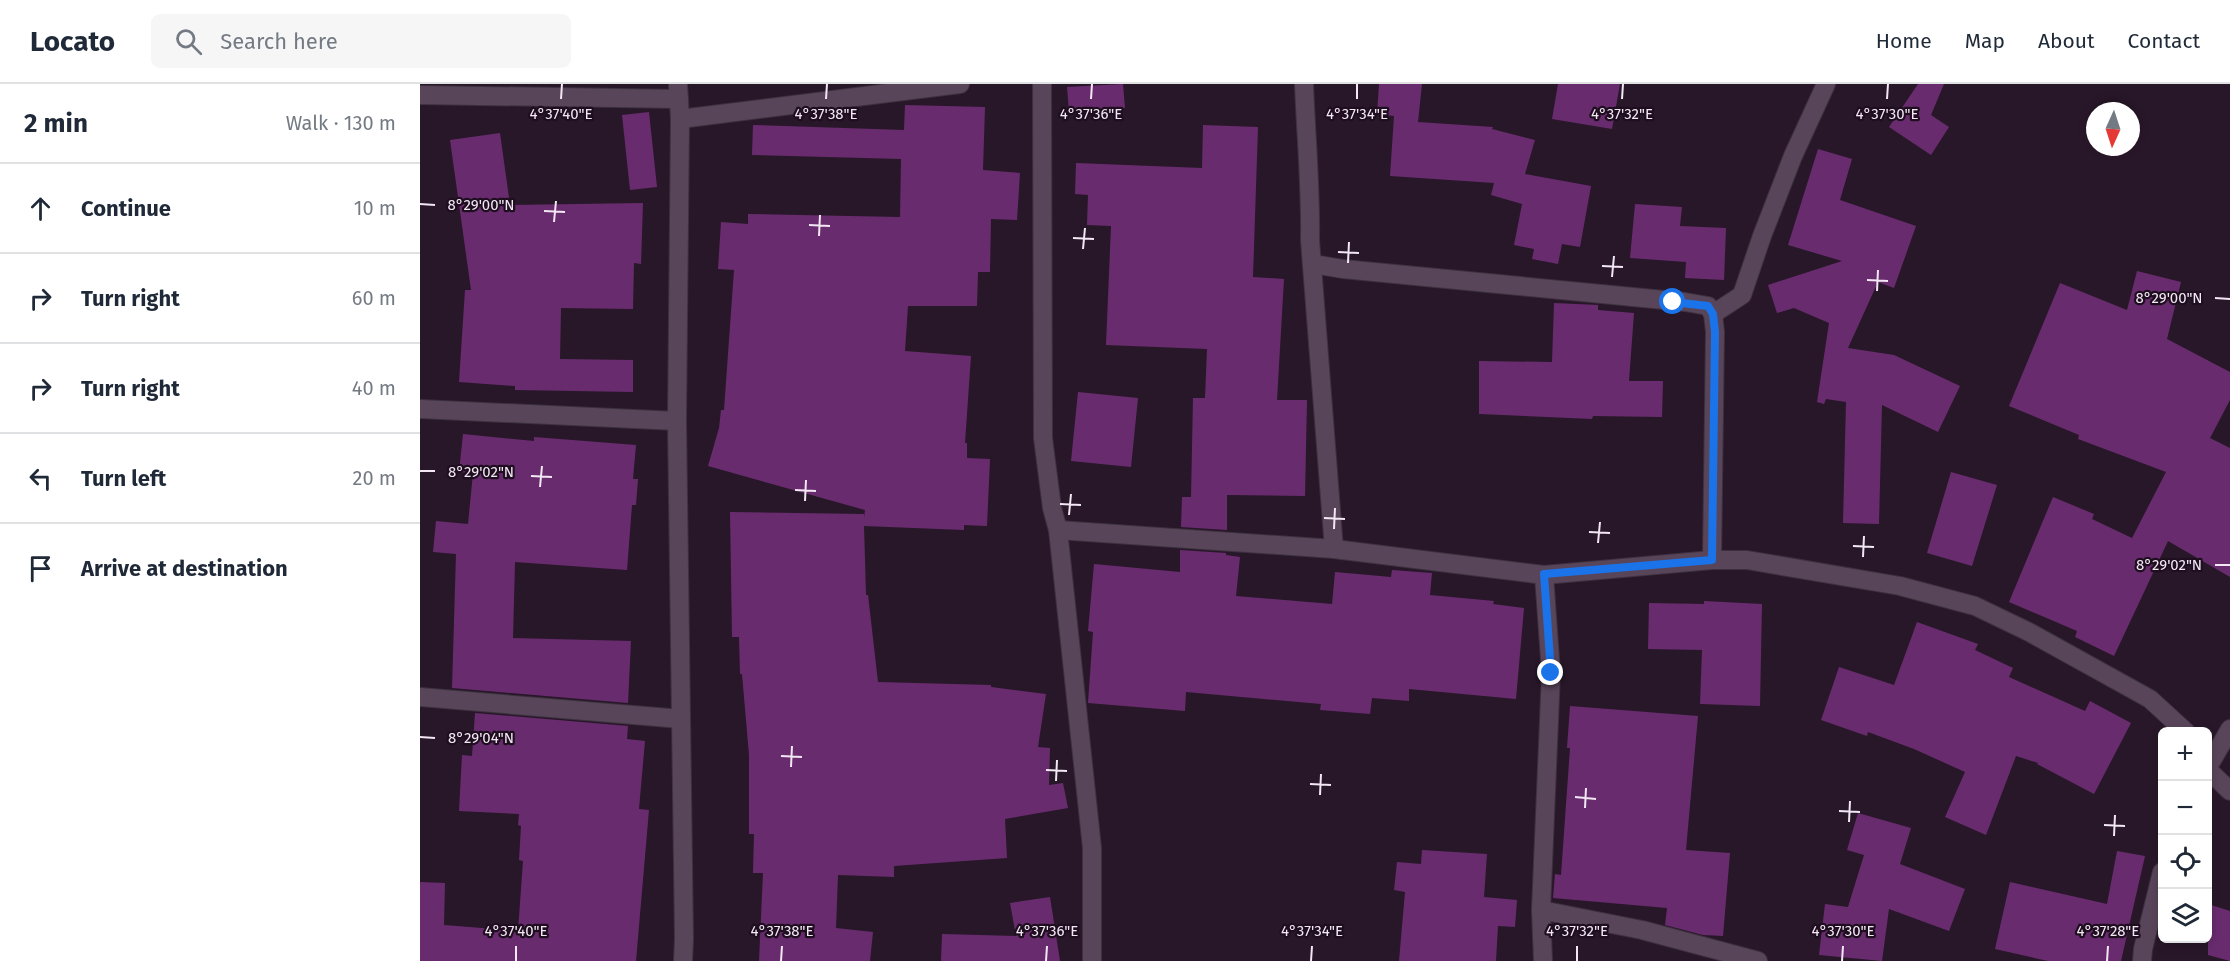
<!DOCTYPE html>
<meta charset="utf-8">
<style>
:root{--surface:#fff;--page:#f6f6f7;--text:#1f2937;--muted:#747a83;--line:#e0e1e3}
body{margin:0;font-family:"Fira Sans",sans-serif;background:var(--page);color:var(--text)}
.controls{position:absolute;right:18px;bottom:18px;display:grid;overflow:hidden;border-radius:9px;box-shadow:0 3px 9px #0003}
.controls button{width:54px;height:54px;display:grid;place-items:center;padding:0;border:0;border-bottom:2px solid var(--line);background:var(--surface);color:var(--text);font:30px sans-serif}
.compass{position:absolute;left:1666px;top:18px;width:54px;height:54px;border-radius:50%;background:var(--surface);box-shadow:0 3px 9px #0003;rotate:183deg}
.stop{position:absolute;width:18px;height:18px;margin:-14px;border:4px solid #1a73e8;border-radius:50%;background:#fff}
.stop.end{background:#1a73e8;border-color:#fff;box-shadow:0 2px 6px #0008}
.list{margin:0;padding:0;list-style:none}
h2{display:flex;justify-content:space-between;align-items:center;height:78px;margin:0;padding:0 24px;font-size:26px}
h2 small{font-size:20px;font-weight:400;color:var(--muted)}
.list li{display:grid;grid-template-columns:39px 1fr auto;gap:18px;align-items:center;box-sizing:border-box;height:90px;padding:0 24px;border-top:2px solid var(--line)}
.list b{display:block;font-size:22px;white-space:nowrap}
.list em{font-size:20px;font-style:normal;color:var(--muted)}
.icon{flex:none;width:33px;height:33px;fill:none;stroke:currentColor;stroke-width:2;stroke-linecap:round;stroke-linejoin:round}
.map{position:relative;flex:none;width:1810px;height:877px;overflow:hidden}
header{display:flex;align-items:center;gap:36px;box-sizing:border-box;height:84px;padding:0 30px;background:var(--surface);border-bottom:2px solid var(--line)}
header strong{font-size:28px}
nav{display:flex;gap:33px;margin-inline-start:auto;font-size:21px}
.search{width:420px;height:54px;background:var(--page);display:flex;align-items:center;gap:15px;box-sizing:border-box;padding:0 21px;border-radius:9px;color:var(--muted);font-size:22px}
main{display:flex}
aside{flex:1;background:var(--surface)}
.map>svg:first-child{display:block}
.building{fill:#682c6e}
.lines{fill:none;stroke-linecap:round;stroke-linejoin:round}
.street-casing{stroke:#3d313f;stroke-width:20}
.street{stroke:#59455a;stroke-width:18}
.route{stroke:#1a73e8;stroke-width:8}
.ticks{fill:none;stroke:#f3e7f4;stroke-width:2}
.ticks-label{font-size:15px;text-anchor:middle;fill:#f3e7f4;stroke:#1e0e1f;stroke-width:4.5;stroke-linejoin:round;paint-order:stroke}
</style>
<header>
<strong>Locato</strong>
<div class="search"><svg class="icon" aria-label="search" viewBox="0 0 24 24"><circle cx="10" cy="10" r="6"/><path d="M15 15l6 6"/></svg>Search here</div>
<nav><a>Home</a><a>Map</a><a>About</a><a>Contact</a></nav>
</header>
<main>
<aside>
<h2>2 min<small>Walk · 130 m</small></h2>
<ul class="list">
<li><svg class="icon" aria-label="ahead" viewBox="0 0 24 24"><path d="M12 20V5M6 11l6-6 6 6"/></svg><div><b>Continue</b></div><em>10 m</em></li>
<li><svg class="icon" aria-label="right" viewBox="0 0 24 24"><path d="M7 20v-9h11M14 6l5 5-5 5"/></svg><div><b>Turn right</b></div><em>60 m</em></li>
<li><svg class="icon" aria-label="right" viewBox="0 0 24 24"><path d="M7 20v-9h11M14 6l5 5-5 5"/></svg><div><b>Turn right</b></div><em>40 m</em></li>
<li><svg class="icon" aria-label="left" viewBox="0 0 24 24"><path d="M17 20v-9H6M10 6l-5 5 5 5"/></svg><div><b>Turn left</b></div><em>20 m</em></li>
<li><svg class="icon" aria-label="arrive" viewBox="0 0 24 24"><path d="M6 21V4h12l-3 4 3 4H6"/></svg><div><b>Arrive at destination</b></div></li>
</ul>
</aside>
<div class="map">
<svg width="1810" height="877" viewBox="0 0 1810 877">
<rect width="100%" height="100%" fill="#281729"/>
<g class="building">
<polygon points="703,0 705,24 649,28 647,3"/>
<polygon points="959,0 1002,0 998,38 1073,43 1072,45 1115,56 1105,90 1171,102 1160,163 1142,160 1138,180 1112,175 1114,165 1094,161 1102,120 1071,111 1074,99 970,92 974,32 957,30"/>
<polygon points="1138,0 1200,0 1192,45 1132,35"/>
<polygon points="1498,0 1524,0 1511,31 1529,43 1511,71 1469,43"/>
<polygon points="485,21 565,23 563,86 600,89 597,136 571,135 570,188 558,188 557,222 488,222 485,267 551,272 545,359 547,359 547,374 570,375 567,442 544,441 544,446 444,442 446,511 448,511 458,598 571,601 571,603 626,610 618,663 630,664 629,701 643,699 648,724 585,735 587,774 474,782 474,793 418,791 416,844 453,848 450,877 339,877 343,789 333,789 334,750 329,750 329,671 322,590 320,590 319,553 312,553 310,428 444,430 444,434 445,426 288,382 299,344 301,326 304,326 314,186 298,185 301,138 328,140 328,130 480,133 481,75 332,71 333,41 484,46"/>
<polygon points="229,28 237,103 210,106 202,31"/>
<polygon points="783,41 838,43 833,193 864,195 857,316 887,316 885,412 807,411 807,446 761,443 762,413 771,413 773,314 785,314 787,265 686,261 691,142 667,141 668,111 655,110 656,79 782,84"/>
<polygon points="80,49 90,121 223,119 221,180 214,179 213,225 141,224 140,275 213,276 213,308 95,306 95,302 39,298 45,206 51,206 30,56"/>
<polygon points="1398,65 1432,75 1420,116 1496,142 1474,204 1458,198 1428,264 1474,271 1540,302 1518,348 1462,321 1459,440 1423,439 1426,318 1406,315 1404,320 1397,318 1409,239 1374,224 1357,229 1348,201 1422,177 1368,161"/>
<polygon points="1215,120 1262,123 1260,142 1306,144 1304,196 1265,194 1266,178 1210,174"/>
<polygon points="1717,187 1761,198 1747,255 1810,288 1810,316 1790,354 1810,364 1810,493 1748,457 1694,572 1655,553 1657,547 1589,518 1633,413 1674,430 1672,435 1712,454 1746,388 1658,355 1659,351 1589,322 1640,199 1707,226"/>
<polygon points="1134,219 1178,221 1178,226 1214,229 1209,297 1243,297 1242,333 1173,332 1172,335 1059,330 1059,277 1132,278"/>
<polygon points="658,308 718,314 711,383 651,377"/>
<polygon points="43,350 114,357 114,353 216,361 213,395 218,395 216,421 212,421 207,486 95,478 93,554 211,557 208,619 32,604 36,470 13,468 16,437 48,440 53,389 39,388"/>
<polygon points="1531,388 1577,401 1552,482 1507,469"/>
<polygon points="760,466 806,469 806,471 820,473 816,512 912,520 915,488 971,493 972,486 1012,489 1010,511 1074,517 1073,520 1104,524 1096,615 989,605 989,617 952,614 950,630 900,626 901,620 766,608 765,627 668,619 673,548 668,547 674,480 760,488"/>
<polygon points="1284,517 1342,520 1340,622 1280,620 1282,566 1228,565 1229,519 1284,520"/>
<polygon points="1497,538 1558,560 1555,566 1593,584 1589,593 1665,627 1670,617 1711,639 1674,710 1617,680 1618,679 1596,672 1566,751 1525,733 1545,688 1494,665 1448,648 1447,652 1401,636 1419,583 1474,601"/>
<polygon points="1150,622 1278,632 1266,766 1310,769 1303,852 1283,851 1245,841 1247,824 1133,814 1135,790 1141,791 1150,664 1147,664"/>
<polygon points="55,629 208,642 207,655 225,657 219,725 229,726 216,877 0,877 0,798 25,799 24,841 98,847 103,777 99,776 101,742 98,741 99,730 39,727 42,671 52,672"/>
<polygon points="1438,729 1491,744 1480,780 1545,805 1529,847 1469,825 1462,877 1399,871 1405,820 1428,823 1444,771 1427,766"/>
<polygon points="1002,766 1067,770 1064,813 1097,816 1095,843 1078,842 1076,877 979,877 985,808 974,806 977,778 1001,780"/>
<polygon points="1697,767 1725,772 1701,877 1628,877 1575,865 1590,798 1687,820"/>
<polygon points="630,813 640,877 521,877 522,850 596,852 590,819"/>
<polygon points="1788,820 1810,827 1810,877 1788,871"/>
</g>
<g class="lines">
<defs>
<g id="street">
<polyline points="258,0 260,35 257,337 264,855 263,877"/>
<polyline points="622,0 623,354 632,424 638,446 672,764 672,877"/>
<polyline points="0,11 259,15"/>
<polyline points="260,35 540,0"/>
<polyline points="893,180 923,185 1265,218 1288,222 1293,230 1295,248 1292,476"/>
<polyline points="1293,230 1322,211 1342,152 1373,72 1406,0"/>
<polyline points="0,325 257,337"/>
<path d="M 638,446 L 914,465 L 890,156 C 891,104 886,52 884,0"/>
<polyline points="914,465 1124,491 1292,476 1327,476 1480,502 1555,522 1609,548 1730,615 1766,648"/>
<polyline points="0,613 261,635"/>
<polyline points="1788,683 1810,645"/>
<polyline points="1788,686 1810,707"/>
<polyline points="1121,826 1222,846 1338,877"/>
<polyline points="1123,877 1121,826 1131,589 1124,491"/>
<polyline points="1722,877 1723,865 1742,788"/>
</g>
</defs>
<use href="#street" class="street-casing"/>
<use href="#street" class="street"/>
</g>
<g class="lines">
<polyline class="route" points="1131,589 1124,490 1292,476 1295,248 1293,230 1288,222 1253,218"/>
</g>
<path class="ticks" d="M 141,15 L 142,0M 406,15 L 407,0M 671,15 L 672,0M 937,15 L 937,0M 1202,15 L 1203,0M 1467,15 L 1468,0M 0,120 L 15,121M 124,127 L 145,128M 134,138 L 136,117M 389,141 L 410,142M 399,152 L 400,131M 653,154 L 674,155M 663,165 L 665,144M 918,168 L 939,169M 928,179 L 929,158M 1182,182 L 1203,183M 1192,193 L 1194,172M 1447,196 L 1468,197M 1457,207 L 1458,186M 1795,214 L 1810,215M 0,387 L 15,387M 111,392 L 132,393M 120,403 L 122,382M 375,406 L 396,407M 385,417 L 386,396M 640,420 L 661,421M 649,431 L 651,410M 904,434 L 925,435M 914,445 L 915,424M 1169,448 L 1190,449M 1178,459 L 1180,438M 1433,462 L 1454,463M 1443,473 L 1444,452M 1795,481 L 1810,481M 0,653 L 15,654M 361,672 L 382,673M 371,683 L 372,662M 626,686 L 647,687M 636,697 L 637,676M 890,700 L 911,701M 900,711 L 901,690M 1155,713 L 1176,715M 1165,724 L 1166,704M 1419,727 L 1440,728M 1429,738 L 1430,717M 1684,741 L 1705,742M 1694,752 L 1695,731M 96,877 L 96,862M 361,877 L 362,862M 626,877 L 627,862M 891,877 L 892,862M 1157,877 L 1157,862M 1422,877 L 1423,862M 1687,877 L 1688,862"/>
<g class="ticks-label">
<text x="141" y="35">4°37'40"E</text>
<text x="406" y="35">4°37'38"E</text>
<text x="671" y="35">4°37'36"E</text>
<text x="937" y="35">4°37'34"E</text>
<text x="1202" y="35">4°37'32"E</text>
<text x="1467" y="35">4°37'30"E</text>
<text x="61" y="126">8°29'00"N</text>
<text x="1749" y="219">8°29'00"N</text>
<text x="61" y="393">8°29'02"N</text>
<text x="1749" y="486">8°29'02"N</text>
<text x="61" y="659">8°29'04"N</text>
<text x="96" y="852">4°37'40"E</text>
<text x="362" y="852">4°37'38"E</text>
<text x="627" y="852">4°37'36"E</text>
<text x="892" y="852">4°37'34"E</text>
<text x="1157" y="852">4°37'32"E</text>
<text x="1423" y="852">4°37'30"E</text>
<text x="1688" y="852">4°37'28"E</text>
</g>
</svg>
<div class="controls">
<button>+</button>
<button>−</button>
<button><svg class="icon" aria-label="locate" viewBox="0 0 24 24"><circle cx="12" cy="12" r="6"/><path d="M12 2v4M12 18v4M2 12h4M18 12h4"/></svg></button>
<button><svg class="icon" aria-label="layers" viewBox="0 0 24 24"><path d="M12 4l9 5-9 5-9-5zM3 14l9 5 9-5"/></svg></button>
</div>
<svg class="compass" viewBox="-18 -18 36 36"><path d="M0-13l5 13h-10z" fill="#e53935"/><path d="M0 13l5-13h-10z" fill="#747a83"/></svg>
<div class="stop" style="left:1253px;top:218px"></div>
<div class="stop end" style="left:1131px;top:589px"></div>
</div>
</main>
